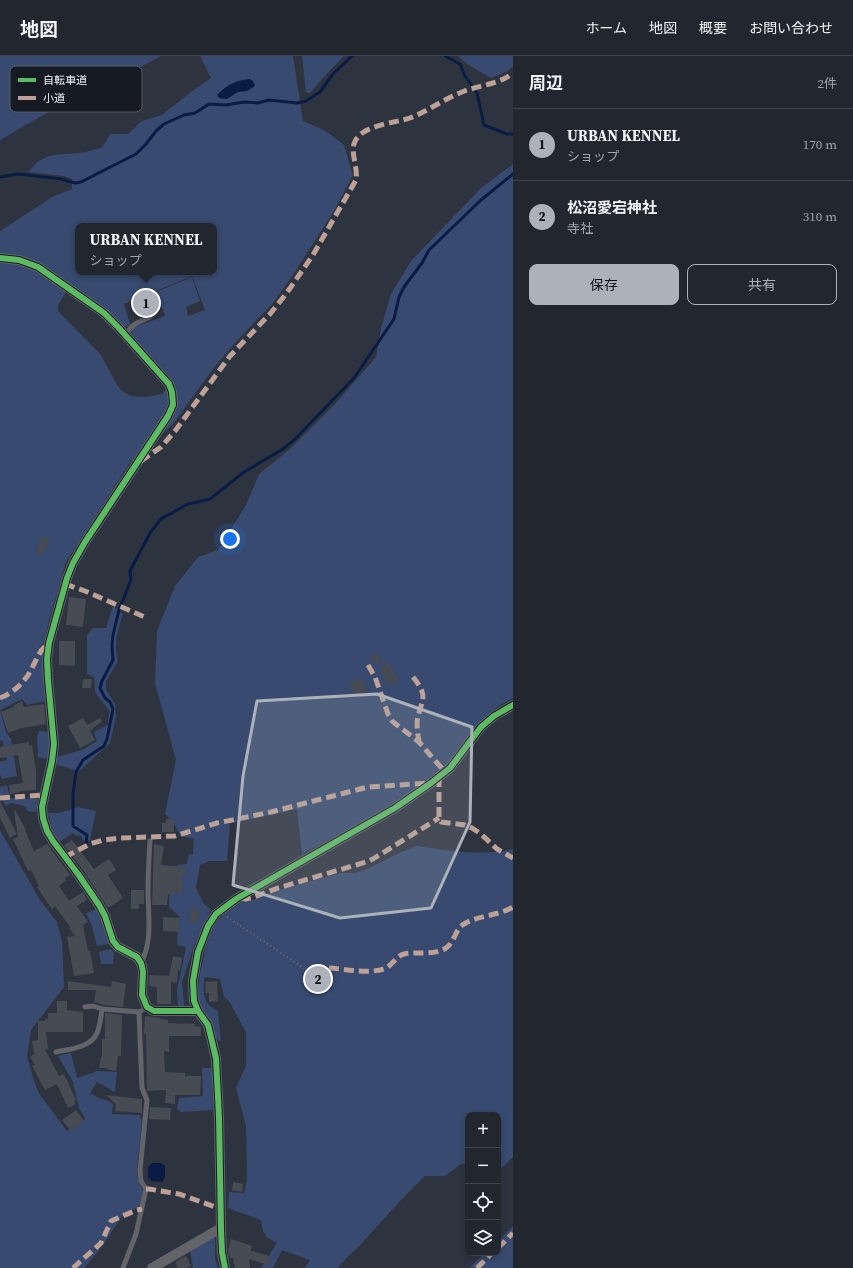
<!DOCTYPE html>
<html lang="ja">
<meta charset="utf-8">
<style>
:root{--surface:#22272f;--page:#2e333b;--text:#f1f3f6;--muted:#a2a5aa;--line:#3f444b;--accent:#acb1ba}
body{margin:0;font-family:"Source Serif 4","Noto Sans JP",serif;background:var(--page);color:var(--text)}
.controls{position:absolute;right:12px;bottom:12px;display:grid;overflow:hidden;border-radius:8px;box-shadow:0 2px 6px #0003}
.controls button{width:36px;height:36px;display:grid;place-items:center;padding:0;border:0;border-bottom:1px solid var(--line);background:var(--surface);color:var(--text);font:20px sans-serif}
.you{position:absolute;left:230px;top:483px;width:14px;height:14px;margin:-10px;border:3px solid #fff;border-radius:50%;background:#1a73e8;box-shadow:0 0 0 6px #1a73e833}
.badge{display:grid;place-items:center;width:26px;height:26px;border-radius:50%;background:var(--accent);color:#111;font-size:13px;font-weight:700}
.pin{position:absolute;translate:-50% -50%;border:2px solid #fff;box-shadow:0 1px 4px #0006}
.popup{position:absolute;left:75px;top:167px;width:142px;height:52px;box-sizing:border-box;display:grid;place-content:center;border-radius:8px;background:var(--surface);filter:drop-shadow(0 1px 3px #0005);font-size:13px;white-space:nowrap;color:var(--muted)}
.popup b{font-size:15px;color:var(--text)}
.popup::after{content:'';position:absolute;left:50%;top:100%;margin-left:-8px;border:8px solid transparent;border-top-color:var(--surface)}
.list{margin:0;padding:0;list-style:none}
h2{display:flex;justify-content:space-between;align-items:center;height:52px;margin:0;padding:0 16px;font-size:17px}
h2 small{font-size:13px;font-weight:400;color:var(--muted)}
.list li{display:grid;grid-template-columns:26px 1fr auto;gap:12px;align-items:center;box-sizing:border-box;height:72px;padding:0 16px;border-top:1px solid var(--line)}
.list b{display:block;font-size:15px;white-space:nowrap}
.list p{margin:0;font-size:13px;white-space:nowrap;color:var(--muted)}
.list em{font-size:13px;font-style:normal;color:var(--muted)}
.actions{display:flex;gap:8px;padding:12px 16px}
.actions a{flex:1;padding:9px 0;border:1px solid var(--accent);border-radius:8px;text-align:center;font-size:14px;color:var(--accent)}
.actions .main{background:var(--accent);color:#111}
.icon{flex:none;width:22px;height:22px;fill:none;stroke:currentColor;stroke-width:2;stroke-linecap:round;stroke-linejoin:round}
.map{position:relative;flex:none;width:513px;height:1212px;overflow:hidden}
header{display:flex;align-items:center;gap:24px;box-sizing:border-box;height:56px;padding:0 20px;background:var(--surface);border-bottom:1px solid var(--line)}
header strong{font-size:19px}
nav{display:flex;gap:22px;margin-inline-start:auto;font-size:14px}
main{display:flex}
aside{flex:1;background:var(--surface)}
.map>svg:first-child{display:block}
.green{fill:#384a6f;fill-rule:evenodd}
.water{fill:#0b1c44}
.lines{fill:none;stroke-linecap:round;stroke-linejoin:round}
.stream{stroke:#0b1c44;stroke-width:3}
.building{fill:#464b54}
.path{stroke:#676a6f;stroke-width:2;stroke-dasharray:1 3;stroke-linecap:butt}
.lane{stroke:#62646a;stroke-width:5}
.street{stroke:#62646a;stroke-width:10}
.quiet{stroke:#bda197;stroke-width:5;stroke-dasharray:10 5;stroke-linecap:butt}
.cycleway-casing{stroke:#151a23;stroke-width:8}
.cycleway{stroke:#5cba63;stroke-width:6}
.marked{fill:#acb1ba;fill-opacity:0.2;stroke:#acb1ba;stroke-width:3;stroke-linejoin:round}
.key{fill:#151a23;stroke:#575c64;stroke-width:1}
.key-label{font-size:11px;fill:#f0f5fd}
</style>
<header>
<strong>地図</strong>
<nav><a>ホーム</a><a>地図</a><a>概要</a><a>お問い合わせ</a></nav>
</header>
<main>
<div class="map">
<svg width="513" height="1212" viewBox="0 0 513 1212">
<rect width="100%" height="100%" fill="#2e343f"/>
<g class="green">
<polygon points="0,0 161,0 133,15 45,58 0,84"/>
<path d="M 200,0 L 293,0 L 303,65 L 326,75 L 344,89 L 353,119 L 334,155 L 291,222 L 273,247 L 234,288 L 213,313 L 173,368 L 130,407 L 66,506 L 49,565 L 44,586 L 39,592 L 45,592 L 43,625 L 45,645 L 27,649 L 22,643 L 0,654 L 6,676 L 11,683 L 17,720 L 2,723 L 0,718 L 0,706 L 7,704 L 3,685 L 0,685 L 0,175 L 52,141 L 72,133 L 72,123 L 64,120 L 29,116 C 44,91 70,102 93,94 C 96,93 100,93 102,91 C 105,88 108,82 110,78 L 128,78 L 142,65 L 162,59 L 187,39 L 211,22 ZM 78,170 L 214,170 L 214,216 L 78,216 ZM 192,221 L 156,236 L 165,260 L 137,270 C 133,272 131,274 131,279 L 171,327 L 162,338 L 145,341 L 131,340 L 123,336 L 117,329 L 101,299 L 58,255 L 58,249 L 66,236 L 125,271 L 130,268 L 124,248 L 192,220 L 205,254 L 188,260 L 186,251 L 200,245 Z"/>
<polygon points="302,0 344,0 321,24 310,37 306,36"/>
<polygon points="458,0 513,0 513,11 506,16 491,22 467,8"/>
<polygon points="513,108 513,642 497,651 474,672 444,713 430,725 359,768 302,798 297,753 229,768 230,769 227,805 209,805 200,809 196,832 204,848 211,854 194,890 182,926 184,949 182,951 178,950 177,935 186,891 177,889 179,860 169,851 170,822 177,809 187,808 188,799 193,798 194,783 180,780 175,769 165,758 176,704 155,627 157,575 175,530 198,501 218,494 246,449 259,418 290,393 334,349 376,301 381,272 391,238 411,205 481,132"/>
<path d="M 113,550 L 123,558 C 118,573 113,589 118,605 L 106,625 L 106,634 L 115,648 L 116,660 L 110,687 L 79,715 L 57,709 L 57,701 L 82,694 L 97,685 L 94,676 L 108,669 L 109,654 L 95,636 L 94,621 L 87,618 L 87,579 L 93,572 L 106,572 Z"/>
<polygon points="39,675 49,676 50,688 48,703 38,701 37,680"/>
<polygon points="7,729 10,742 38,743 36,756 28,755 24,750 11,747 6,750 2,743 0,744 0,731"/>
<polygon points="78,751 96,755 90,784 84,786 80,779 76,780 73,777 59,786 52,774 48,757 59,757"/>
<polygon points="0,774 40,844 57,866 62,885 64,931 31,974 27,1001 36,1031 40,1039 67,1075 85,1063 79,1052 73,1026 58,1000 71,997 77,1022 93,1017 96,1015 117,1016 115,1036 97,1026 90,1037 101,1043 107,1044 113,1048 112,1058 140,1059 142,1066 137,1113 138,1124 143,1135 141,1149 122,1160 101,1192 84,1212 0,1212"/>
<path d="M 417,790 C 448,795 482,800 513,793 L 513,1101 L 498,1116 L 498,1059 L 468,1059 L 468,1109 L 461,1108 L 445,1120 L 425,1120 C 402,1142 382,1165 361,1188 C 353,1197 345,1202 338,1212 L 305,1212 L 310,1204 L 282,1194 L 273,1212 L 261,1212 L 277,1187 L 266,1181 L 266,1178 L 263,1176 L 261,1164 L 228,1152 L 229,1136 L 244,1137 L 247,1125 L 246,1070 L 236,1032 L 246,1010 L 246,976 L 229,945 L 224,941 L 220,923 L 205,921 C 203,927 203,941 207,947 C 209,950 215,953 218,955 L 221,986 L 216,982 L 211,970 L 201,952 L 197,941 L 200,918 L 206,890 L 213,871 L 222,860 L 241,845 L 250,845 L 279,834 L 341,817 L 355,817 L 365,814 L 401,796 Z"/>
<polygon points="97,853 105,869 109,888 97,890 92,870 86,857"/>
<polygon points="111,893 114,897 113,908 101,908 99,896"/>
<polygon points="202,1012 212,1012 213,1054 181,1056 177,1053 179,1042 203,1040"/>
<polygon points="513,1170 513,1212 469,1212 485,1197 498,1197 498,1185"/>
<polygon points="215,1181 215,1202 218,1212 193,1212 190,1194"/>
</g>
<g class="water">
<path d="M 250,23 L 253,25 L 255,30 L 247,35 L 238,36 L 227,43 L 219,42 L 217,39 C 226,29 237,24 250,23 Z"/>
<polygon points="152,1107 161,1107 165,1110 165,1122 162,1126 151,1125 148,1121 148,1111"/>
</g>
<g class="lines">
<g class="stream">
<polyline points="445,0 460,8 465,20 477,37 484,69 507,78 513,78"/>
<polyline points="0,121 19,118 61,123 75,127 81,126 136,98 146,88 156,75 164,68 184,59 195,57 209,48 226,49 244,46 258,47 269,44 297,47 306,45 320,36 333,18 352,0"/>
<polyline points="86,787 87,779 73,770 73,738 76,716 83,704 104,690 107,683 113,653 110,646 105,642 100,632 102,625 113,604 112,589 113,579 119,554 131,524 130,515 150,477 161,463 188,448 210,443 244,416 283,393 294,384 354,322 394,263 399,241 404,231 422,207 429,194 481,144 513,118"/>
</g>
</g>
<g class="building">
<polygon points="155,238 160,249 143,257 138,244"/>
<polygon points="43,480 50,483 42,499 35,496"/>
<polygon points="69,541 86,543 83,571 66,569"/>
<polygon points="59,585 75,585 75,610 59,609"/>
<polygon points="377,597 382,606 376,609 370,600"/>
<polygon points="389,607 399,625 389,630 379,612"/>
<polygon points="361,622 368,638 356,642 350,626"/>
<polygon points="83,623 92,623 91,632 82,632"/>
<polygon points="22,645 24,651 44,648 46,668 22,672 8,677 1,656 14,651 13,650"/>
<polygon points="83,662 87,669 100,662 102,665 90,675 95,684 80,692 68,670"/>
<polygon points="29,686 29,690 32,689 36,715 36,734 20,735 20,736 10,738 9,729 23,727 18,699 0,702 0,691"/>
<polygon points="0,745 17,778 10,782 0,762"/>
<polygon points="15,754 26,774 25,774 34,795 47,788 70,819 65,822 66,824 59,830 69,845 83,836 87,844 77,850 88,866 83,869 88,895 90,895 94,917 74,920 67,881 75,880 69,872 70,871 55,850 52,853 47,846 37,831 39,830 31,814 28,815 13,783 18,781 14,755"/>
<polygon points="166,763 174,763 174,776 162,776 162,767 166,767"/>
<polygon points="72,784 94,813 109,803 116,814 108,819 123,842 108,852 83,814 64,789"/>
<polygon points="154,788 164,790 161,809 185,811 185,819 182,819 183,837 168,838 167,849 152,849"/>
<polygon points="131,834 144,834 144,848 139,848 139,853 131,853"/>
<polygon points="191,852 199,853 197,867 190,866"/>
<polygon points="163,861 179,862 179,876 163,875"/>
<polygon points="173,900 182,902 180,915 178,914 177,927 171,926 171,948 157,948 157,931 149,930 149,919 169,920"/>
<polygon points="68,925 111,931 112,925 126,928 123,951 103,949 94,946 96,934 68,934"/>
<polygon points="217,925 218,945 209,946 209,937 206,937 205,926"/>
<polygon points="57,945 67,945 67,954 83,956 83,976 46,976 48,993 45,994 59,1020 64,1018 76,1044 74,1045 76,1048 68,1052 57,1028 45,1034 32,1010 35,1009 30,1001 34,998 32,985 38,984 38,965 45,965 45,963 48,963 48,957 57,957"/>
<polygon points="105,957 122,959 121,1000 118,1000 116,1015 106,1013 107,1012 99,1012 101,1001 102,1001 102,983 105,983"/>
<polygon points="145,960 160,962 160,963 168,964 168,967 195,968 195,970 201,971 201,980 169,980 169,996 164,995 165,1016 185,1017 185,1020 201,1020 200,1039 175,1039 175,1048 165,1047 166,1034 147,1035 146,978 144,978"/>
<polygon points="106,1039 142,1043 142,1057 115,1055 116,1048"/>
<polygon points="150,1051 171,1052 170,1064 149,1063"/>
<polygon points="76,1054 84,1065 71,1075 62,1064"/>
<polygon points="233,1126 243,1128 242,1136 232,1134"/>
<polygon points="231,1183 252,1190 251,1195 270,1200 268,1209 249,1203 250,1212 235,1212 233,1202 230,1202 228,1194"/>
<polygon points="186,1200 191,1210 186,1212 178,1212 175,1206"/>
</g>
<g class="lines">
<polyline class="path" points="227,861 311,917"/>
<g class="lane">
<path d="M 126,279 C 131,268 139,266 150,261"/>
<path d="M 141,907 C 153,885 148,858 148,834 C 148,818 149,801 150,785"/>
<polyline points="85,951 93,950 102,953 139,956 141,955"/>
<path d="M 56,996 C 69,993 91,992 97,977 C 100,970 101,961 102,953"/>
<polyline points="123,1212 136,1178 146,1133 141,1125 140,1114 147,1044 142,1032 139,956"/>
</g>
<g class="street">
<polyline points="0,202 19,204 38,211 104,257 118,271 169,328 172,336 173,349 168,360 85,486 73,507 67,522 49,587 47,603 48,623 54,688 52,705 42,751 43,762 47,775 53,785 78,818 99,849 105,860 113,885 118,891 137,901 141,907 143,915 142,939 147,951 154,955 198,955"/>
<polyline points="152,1212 221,1172"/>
<polyline points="225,1212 222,1196 221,1172 219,1061 216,1002 208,969 198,955 194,945 193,925 198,896 208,870 216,858 236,843 395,752 431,727 450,712 481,671 494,660 513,649"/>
</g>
<g class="quiet">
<path d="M 141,405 L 161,391 L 175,375 L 230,300 L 270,258 L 286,238 L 313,199 L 356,124 C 358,113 351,97 354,88 C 359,69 395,67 410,62 C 428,55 444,43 462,36 C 479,29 498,29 513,17"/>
<polyline points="65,528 85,535 147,562"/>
<polyline points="368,609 375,621 388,658 392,665 419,686 445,716"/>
<path d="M 413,621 C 431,643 420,644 417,666 C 417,673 418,680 419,686"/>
<path d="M 0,642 C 14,637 27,624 33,610 C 38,601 40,593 49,587"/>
<polyline points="439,721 439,762 441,766 465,769 472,772 481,778 497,793 513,802"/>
<polyline points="0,742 44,739"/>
<polyline points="65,801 90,788 103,784 121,782 175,780 217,767 271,756 368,731 429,727"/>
<polyline points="241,842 246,843 254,841 278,832 366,806 373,803 439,762"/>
<path d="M 329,912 C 346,913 367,918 384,913 C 392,910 396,900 404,898 C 418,895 433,900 446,892 C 455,886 455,873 464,868 C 479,859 498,860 513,851"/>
<polyline points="146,1133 149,1133 179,1138 221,1153"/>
<polyline points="498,1192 513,1177"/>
<polyline points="73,1212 101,1187 111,1165 137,1154 142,1153"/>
<polyline points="477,1212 492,1197"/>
</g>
<defs>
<g id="cycleway">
<polyline points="0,202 19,204 38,211 104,257 118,271 169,328 172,336 173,349 168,360 85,486 73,507 67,522 49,587 47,603 48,623 54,688 52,705 42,751 43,762 47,775 53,785 78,818 99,849 105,860 113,885 118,891 137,901 141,907 143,915 142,939 147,951 154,955 198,955"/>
<polyline points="225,1212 222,1196 221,1172 219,1061 216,1002 208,969 198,955 194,945 193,925 198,896 208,870 216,858 236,843 395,752 431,727 450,712 481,671 494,660 513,649"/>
</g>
</defs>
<use href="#cycleway" class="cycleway-casing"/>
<use href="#cycleway" class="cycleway"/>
</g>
<path class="marked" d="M 377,638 L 472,671 L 470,766 L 431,852 L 340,862 L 233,829 L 243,720 L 257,645 Z"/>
<rect x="10" y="10" width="132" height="46" rx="6" class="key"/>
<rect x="18" y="22" width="18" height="4" fill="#5cba63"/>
<rect x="18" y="40" width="18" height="4" fill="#bda197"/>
<g class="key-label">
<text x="43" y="28">自転車道</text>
<text x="43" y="46">小道</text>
</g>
</svg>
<div class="controls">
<button>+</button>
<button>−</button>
<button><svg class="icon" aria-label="locate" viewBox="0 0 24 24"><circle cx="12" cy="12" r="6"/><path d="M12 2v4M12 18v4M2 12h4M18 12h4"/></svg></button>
<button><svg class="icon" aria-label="layers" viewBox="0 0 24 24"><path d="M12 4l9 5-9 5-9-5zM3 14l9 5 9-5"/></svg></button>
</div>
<div class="you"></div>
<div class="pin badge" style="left:146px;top:247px">1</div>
<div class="popup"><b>URBAN KENNEL</b>ショップ</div>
<div class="pin badge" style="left:318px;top:923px">2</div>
</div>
<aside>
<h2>周辺<small>2件</small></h2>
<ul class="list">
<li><span class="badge">1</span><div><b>URBAN KENNEL</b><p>ショップ</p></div><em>170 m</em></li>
<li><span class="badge">2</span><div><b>松沼愛宕神社</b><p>寺社</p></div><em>310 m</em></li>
</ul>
<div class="actions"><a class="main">保存</a><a>共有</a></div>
</aside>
</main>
